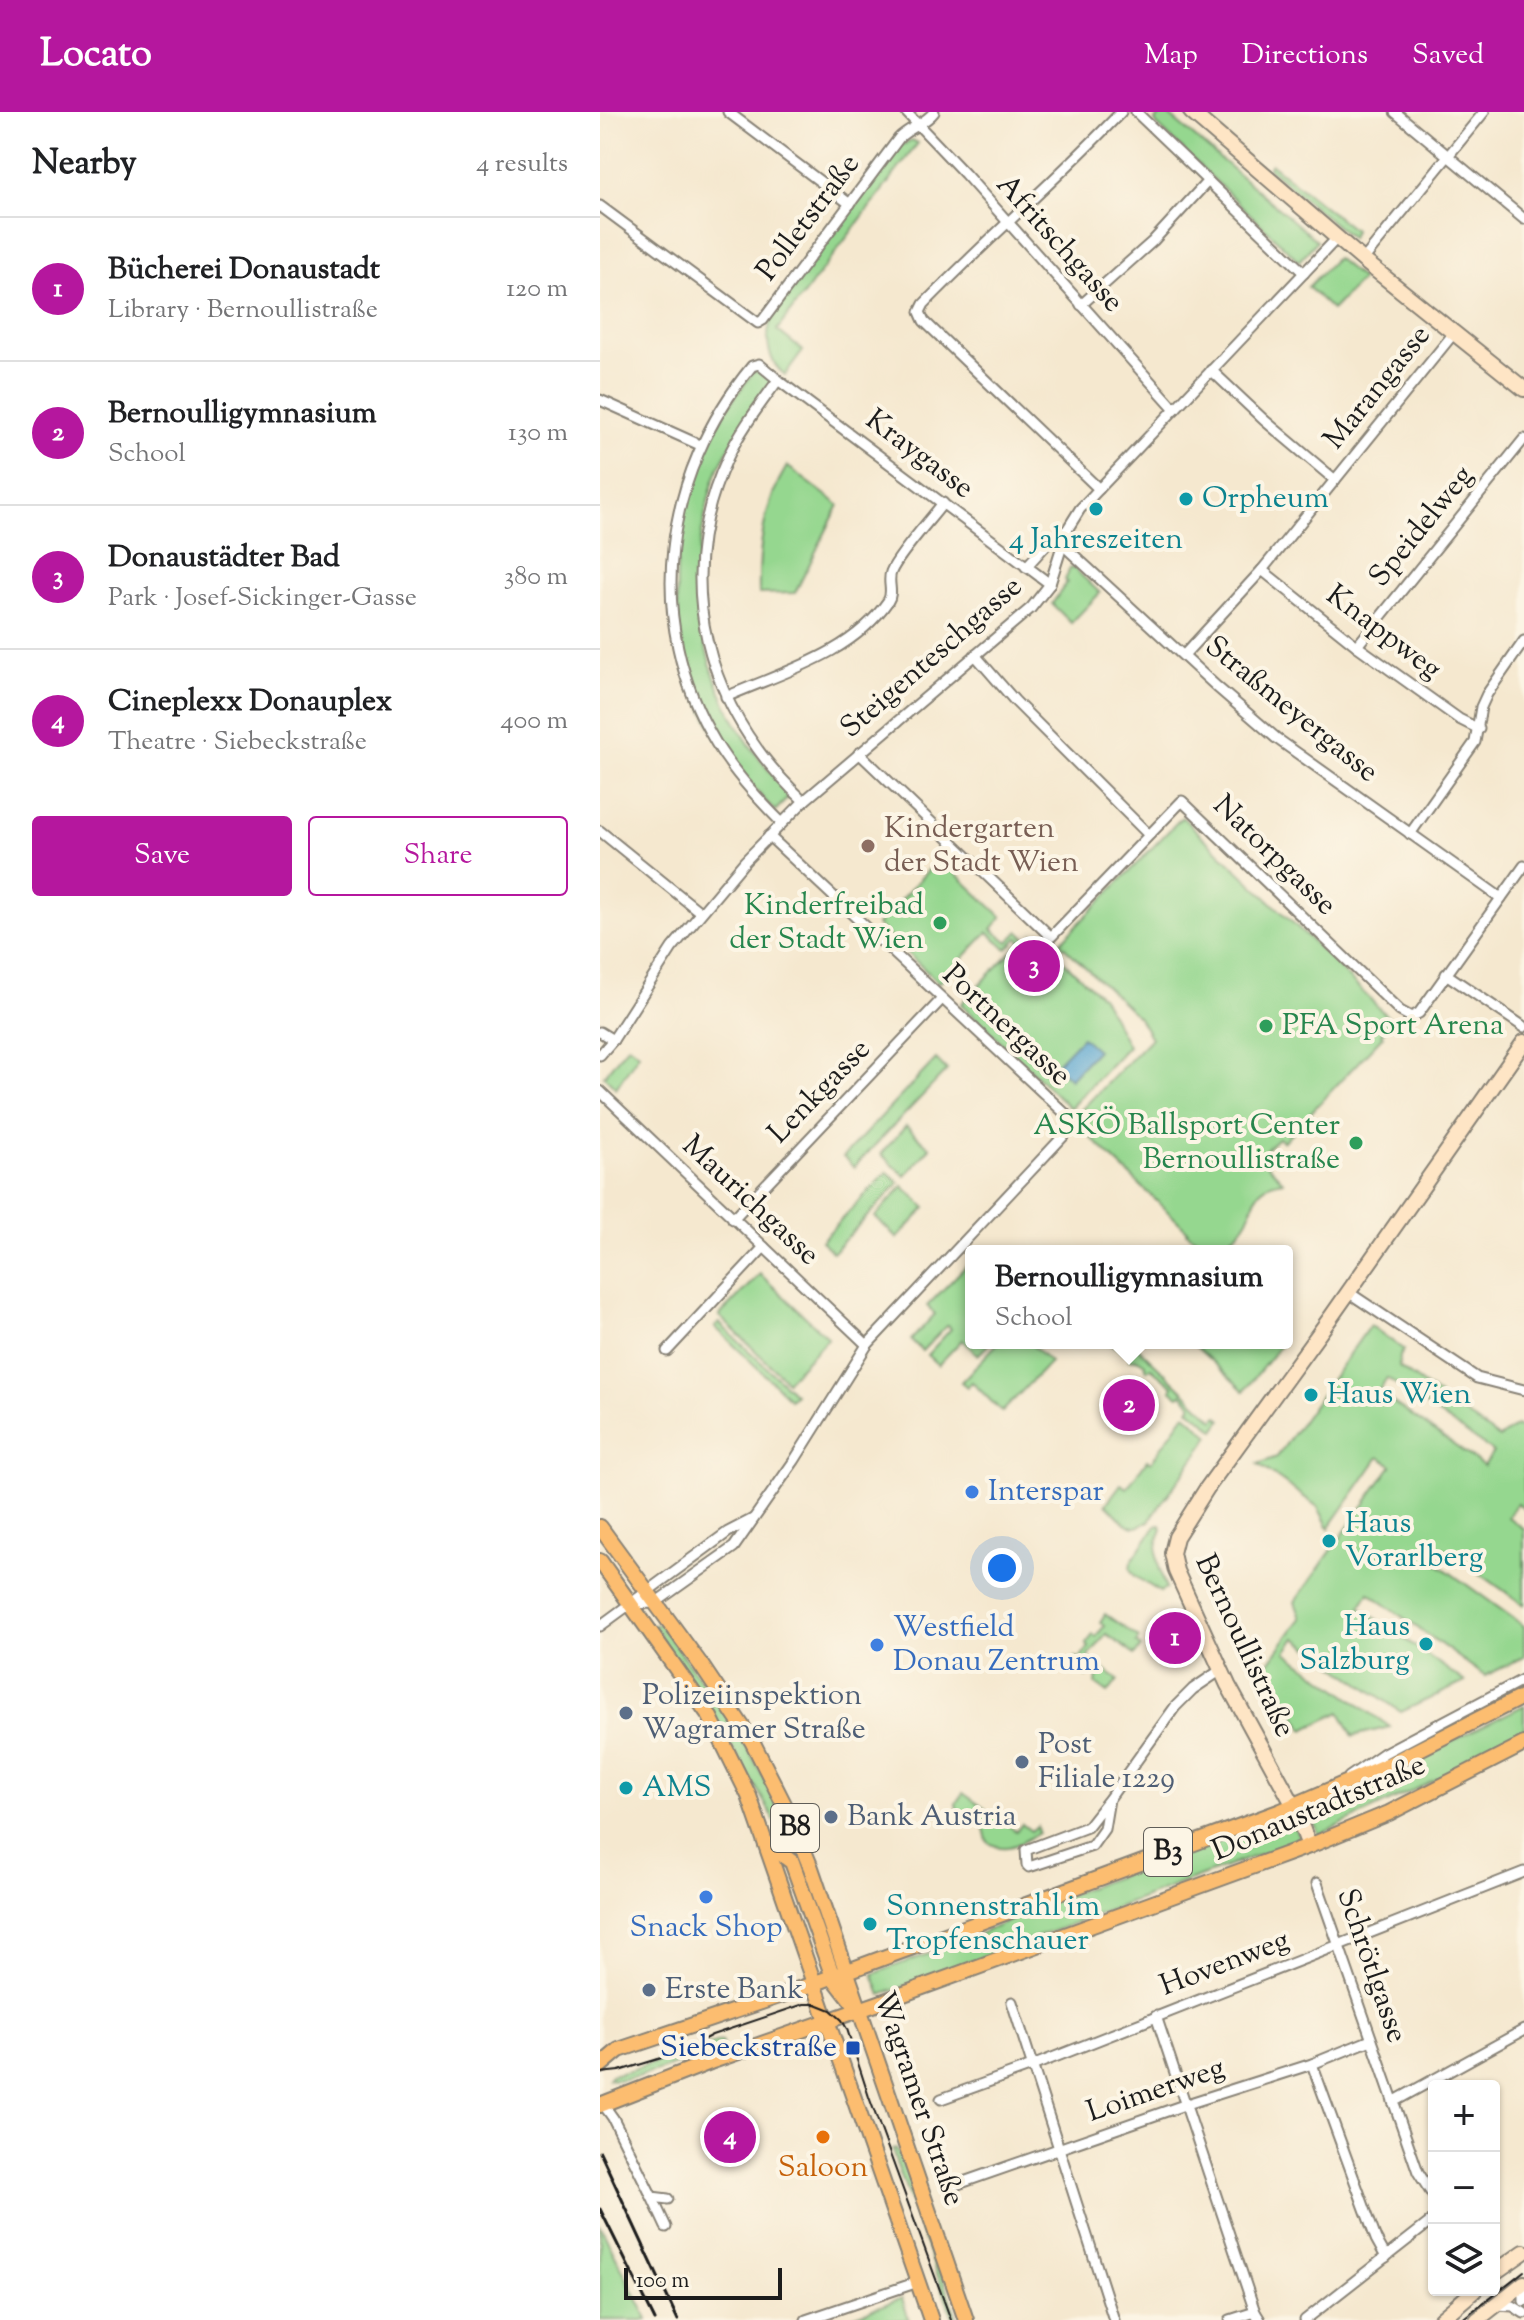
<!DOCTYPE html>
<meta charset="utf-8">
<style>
:root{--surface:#fff;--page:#f6f6f6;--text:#202124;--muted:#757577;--line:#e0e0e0;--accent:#b5179e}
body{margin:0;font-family:"Sorts Mill Goudy",serif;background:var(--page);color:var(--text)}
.controls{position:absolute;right:24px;bottom:24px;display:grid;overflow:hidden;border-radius:8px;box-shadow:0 2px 6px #0004}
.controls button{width:72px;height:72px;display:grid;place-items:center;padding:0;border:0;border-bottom:2px solid var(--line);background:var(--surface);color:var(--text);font:40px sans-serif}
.scale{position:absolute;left:24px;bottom:20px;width:158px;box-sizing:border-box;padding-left:8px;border:4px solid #1c1c1c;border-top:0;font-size:22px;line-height:28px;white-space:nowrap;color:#1c1c1c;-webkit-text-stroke:6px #fcf5e5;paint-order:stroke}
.you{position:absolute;left:402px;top:1456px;width:28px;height:28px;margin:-20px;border:6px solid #fff;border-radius:50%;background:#1a73e8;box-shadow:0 0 0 12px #1a73e833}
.badge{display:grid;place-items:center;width:52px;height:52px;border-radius:50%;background:var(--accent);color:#fff;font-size:26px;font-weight:700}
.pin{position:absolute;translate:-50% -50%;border:4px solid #fff;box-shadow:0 2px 8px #0006}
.popup{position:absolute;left:365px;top:1133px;width:328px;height:104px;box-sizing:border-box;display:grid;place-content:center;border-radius:8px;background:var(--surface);filter:drop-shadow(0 2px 6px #0005);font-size:26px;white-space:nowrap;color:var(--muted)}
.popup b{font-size:30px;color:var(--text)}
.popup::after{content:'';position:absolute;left:50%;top:100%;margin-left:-16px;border:16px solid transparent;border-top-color:var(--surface)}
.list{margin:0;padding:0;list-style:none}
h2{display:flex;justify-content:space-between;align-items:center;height:104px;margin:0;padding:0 32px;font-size:34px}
h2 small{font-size:26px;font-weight:400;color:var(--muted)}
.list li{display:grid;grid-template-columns:52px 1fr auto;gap:24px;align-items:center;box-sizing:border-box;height:144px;padding:0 32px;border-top:2px solid var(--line)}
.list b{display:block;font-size:30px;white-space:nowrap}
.list p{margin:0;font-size:26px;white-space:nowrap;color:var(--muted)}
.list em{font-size:26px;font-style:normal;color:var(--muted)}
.actions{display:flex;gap:16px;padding:24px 32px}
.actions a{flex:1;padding:18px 0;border:2px solid var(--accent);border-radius:8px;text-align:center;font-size:28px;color:var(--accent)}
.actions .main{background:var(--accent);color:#fff}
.icon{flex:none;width:44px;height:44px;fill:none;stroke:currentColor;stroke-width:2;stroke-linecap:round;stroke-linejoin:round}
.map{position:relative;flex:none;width:924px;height:2208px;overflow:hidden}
header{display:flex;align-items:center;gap:48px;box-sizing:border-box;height:112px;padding:0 40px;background:var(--accent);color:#fff}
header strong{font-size:38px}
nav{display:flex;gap:44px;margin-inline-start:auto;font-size:28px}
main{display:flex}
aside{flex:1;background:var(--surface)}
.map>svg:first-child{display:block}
.green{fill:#95d78f;stroke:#587a56;stroke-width:2;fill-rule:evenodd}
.water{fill:#57a4d0;stroke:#3a6076;stroke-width:2}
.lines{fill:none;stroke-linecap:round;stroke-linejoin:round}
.street-casing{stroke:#888276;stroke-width:13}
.secondary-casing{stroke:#888276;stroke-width:18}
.primary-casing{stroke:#888276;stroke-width:18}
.street{stroke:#fff;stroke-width:9}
.secondary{stroke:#fee5c5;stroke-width:14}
.primary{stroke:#fcbd6f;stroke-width:14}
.tram{stroke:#1c1c1c;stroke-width:2}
.rail{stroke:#1c1c1c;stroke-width:3}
.culture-dot{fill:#0f9aa8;stroke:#fcf5e5;stroke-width:3}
.education-dot{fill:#8d6e63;stroke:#fcf5e5;stroke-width:3}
.leisure-dot{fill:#2e9e5b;stroke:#fcf5e5;stroke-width:3}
.shop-dot{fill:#3f7fe0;stroke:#fcf5e5;stroke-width:3}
.service-dot{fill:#5c6f8a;stroke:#fcf5e5;stroke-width:3}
.transit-dot{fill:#1a4fb4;stroke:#fcf5e5;stroke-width:3}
.food-dot{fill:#e8710a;stroke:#fcf5e5;stroke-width:3}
.labels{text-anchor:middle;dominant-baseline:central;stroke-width:8;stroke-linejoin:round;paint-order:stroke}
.shield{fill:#fcf5e5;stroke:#5f5d58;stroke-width:2}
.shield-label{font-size:28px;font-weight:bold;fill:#1c1c1c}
.street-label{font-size:30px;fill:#1c1c1c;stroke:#fcf5e5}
.culture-label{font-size:30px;fill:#0d838f;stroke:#fcf5e5;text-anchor:start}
.education-label{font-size:30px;fill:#785e54;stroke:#fcf5e5;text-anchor:start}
.leisure-label{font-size:30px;fill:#27864d;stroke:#fcf5e5;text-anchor:end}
.shop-label{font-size:30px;fill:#366cbe;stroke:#fcf5e5;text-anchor:start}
.service-label{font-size:30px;fill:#4e5e75;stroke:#fcf5e5;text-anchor:start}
.transit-label{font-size:30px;fill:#164399;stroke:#fcf5e5;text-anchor:end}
.food-label{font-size:30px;fill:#c56008;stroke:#fcf5e5}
</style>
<header>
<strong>Locato</strong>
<nav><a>Map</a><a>Directions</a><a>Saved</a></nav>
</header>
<main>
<aside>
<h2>Nearby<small>4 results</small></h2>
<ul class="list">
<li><span class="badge">1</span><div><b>Bücherei Donaustadt</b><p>Library · Bernoullistraße</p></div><em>120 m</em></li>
<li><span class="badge">2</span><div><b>Bernoulligymnasium</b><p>School</p></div><em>130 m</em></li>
<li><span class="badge">3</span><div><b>Donaustädter Bad</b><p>Park · Josef-Sickinger-Gasse</p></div><em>380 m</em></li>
<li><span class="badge">4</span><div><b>Cineplexx Donauplex</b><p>Theatre · Siebeckstraße</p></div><em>400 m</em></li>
</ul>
<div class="actions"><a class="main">Save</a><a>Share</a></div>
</aside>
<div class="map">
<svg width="924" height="2208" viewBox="0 0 924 2208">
<rect width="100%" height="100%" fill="#fcf5e5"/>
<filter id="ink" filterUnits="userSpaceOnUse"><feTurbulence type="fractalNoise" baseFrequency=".0125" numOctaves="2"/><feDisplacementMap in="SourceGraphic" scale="16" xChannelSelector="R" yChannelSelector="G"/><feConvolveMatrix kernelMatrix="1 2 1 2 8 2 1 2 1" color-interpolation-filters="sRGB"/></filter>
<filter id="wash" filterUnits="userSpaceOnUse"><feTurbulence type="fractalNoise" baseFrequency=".006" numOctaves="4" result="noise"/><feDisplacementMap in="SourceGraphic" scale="32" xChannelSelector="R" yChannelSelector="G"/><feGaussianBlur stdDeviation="1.8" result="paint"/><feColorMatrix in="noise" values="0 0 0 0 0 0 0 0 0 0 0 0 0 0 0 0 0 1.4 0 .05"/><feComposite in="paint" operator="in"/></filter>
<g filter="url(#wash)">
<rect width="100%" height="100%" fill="#f5e8cf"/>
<g class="green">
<polygon points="563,0 565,0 717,129 699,149 556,12 555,9"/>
<path d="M 312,28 L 318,31 L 177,218 L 203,239 L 185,263 C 169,251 165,230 170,211 L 168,209 L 302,31 L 304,32 Z"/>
<polygon points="671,52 754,118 751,126 668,56"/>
<polygon points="736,146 762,167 732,198 708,175"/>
<path d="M 155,258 L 171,268 L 171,271 C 154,298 133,326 119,355 C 110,376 106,398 102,420 C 85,520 121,612 191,683 L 175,699 C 108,631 73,554 77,458 C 78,426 81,393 93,362 C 107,323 130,291 155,258 Z"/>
<path d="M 187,354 L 239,393 L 195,481 L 159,482 C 158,438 163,393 187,354 Z"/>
<polygon points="470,456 475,457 500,481 471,511 452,492 467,470 465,468"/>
<path d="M 582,705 L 712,829 L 792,909 L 781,922 L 783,924 L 683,1030 L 678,1026 L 659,1044 L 683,1069 C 673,1071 667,1072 660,1079 C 652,1088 653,1099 647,1109 C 633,1132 607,1138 587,1121 L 588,1119 L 483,1018 L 481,1007 L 477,1002 L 551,926 L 539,906 L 460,831 Z"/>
<polygon points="347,738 355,747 350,756 402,805 392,817 408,830 419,819 428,828 434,822 502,885 528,934 470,996 361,892 422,829 418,826 407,837 388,820 339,871 277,813"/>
<polygon points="28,933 39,941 16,976 4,964"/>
<polygon points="336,947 347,958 254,1055 243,1045"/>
<polygon points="306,1014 330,1036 305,1064 281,1042"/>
<polygon points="287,1060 299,1071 233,1140 221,1129"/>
<polygon points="303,1074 326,1096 297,1126 275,1105"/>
<polygon points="371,1149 371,1231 390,1231 378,1243 362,1228 338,1253 327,1243 351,1217 347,1213 322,1239 311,1228 335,1202 327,1194"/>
<polygon points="160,1162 228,1226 187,1269 119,1204"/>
<polygon points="119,1211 195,1282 190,1287 115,1215"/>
<path d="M 770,1213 L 804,1238 L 800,1244 L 799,1255 L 899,1326 L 916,1314 L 924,1319 L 924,1396 L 917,1391 L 908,1405 L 924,1417 L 924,1493 L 844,1436 L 834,1449 L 924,1514 L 924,1545 L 885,1564 L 769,1481 L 760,1495 L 865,1570 L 801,1600 L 696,1526 L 686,1540 L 790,1615 L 753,1624 L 740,1600 L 704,1618 L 667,1553 L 701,1506 L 695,1490 L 792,1353 L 779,1345 L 729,1416 L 718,1395 L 658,1352 L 677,1345 ZM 787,1266 L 893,1340 L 884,1354 L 778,1280 Z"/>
<polygon points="398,1231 430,1231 450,1250 402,1300 372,1270 367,1275 361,1270"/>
<polygon points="509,1231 533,1231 614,1308 618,1304 622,1308 615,1318 589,1297 592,1292 582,1282 579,1284 571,1278 573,1274 551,1256 547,1258 545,1252 537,1247 529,1248 529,1244"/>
<polygon points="592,1231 682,1231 644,1279"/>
<path d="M 585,1302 L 610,1324 L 549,1409 C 529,1425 521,1405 506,1392 L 521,1372 L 527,1376 L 547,1348 L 551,1350 Z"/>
<path d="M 561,1413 L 562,1417 C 552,1440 558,1454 566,1477 L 560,1480 L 535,1464 L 530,1457 L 531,1450 L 556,1414 Z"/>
<polygon points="505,1502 539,1526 536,1531 541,1535 535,1543 506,1522 488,1546 518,1568 508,1581 496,1572 497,1564 492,1561 486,1565 470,1553 476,1545 480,1547 489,1535 486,1532 493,1523 496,1525 504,1514 500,1510"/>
<path d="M 59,1512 C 90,1554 124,1596 151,1642 C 173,1682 190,1724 206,1766 L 202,1767 C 164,1676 106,1596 53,1513 Z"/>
<polygon points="924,1593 924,1623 886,1644 719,1723 708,1697 794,1658"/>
<path d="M 363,1681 L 416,1719 L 422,1712 L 431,1719 L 437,1714 L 438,1721 C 421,1731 405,1743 387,1729 L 384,1716 L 374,1709 L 371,1713 L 358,1704 L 356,1691 Z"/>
<polygon points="687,1703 701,1727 281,1883 273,1862 369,1827 459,1786"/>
<path d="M 121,1929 L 123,1935 C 98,1944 31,1973 8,1967 L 11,1963 L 30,1959 Z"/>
<polygon points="296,2036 309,2065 358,2208 354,2208 294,2045 293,2037"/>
<polygon points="0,2113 48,2208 0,2208"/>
<polygon points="302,2186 309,2208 243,2208"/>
</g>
<polygon class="water" points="482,925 497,938 470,967 455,953"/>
</g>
<g filter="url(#ink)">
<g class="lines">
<defs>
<g id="street">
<polyline points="128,0 250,92"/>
<polyline points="306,0 365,62 575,297"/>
<polyline points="536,0 704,161"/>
<polyline points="795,0 924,107"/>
<path d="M 0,94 L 158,211 L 163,208 L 299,26 C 310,15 325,12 334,0"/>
<polyline points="763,148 884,0"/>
<polyline points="481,193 553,129 607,70"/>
<polyline points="611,258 664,308 735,368"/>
<path d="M 178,268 C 160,293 141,317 128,345 C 70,469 106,598 204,689"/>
<polyline points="0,288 100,333"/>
<path d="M 499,377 L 324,209 L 320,200 L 324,192 C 388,126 458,67 521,0"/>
<polyline points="463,433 617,575 676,626 901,786"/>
<polyline points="426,455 446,433 467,418"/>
<polyline points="662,458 757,534 859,607 879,617"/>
<polyline points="757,534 924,327"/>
<polyline points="375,543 415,589 548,722"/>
<polyline points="584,543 662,458 854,221"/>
<path d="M 126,585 C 182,560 251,543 288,489 C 294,480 287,470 291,460 C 298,443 331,407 343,391"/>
<polyline points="259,641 451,825 582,689 800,899 811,905 819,901 924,754"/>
<path d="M 182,711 C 157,686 134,661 116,631 C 42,508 63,362 152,254 L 159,252 L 182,271 L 450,472"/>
<polyline points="0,719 100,800"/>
<polyline points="810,722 875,630 881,595 887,582 924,529"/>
<polyline points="846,862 924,915"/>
<polyline points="0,920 13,928"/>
<polyline points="0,943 13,928 72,836 145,749 204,689 431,496 450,472 467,418 480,397 738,125"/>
<polyline points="0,979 267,1233"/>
<polyline points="133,1107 341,888"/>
<polyline points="748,1180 877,1266 924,1278"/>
<polyline points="67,1239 164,1135"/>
<polyline points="31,1492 55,1491 134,1435 194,1349 267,1233 472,1015 471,1007 169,724"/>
<polyline points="0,1514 128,1420 153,1407"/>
<polyline points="749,1665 784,1641 924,1567"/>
<polyline points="509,1687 504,1717 492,1734 429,1755 427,1753 426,1738 487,1715 509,1687 575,1595 593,1577 621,1558"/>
<polyline points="717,1771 818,2060 834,2085"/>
<polyline points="412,1890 514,2208"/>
<polyline points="556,1904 655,2200 660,2208"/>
<polyline points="712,1952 776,2127 786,2145"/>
<polyline points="341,1987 432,1954 924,1760"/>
<polyline points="793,1990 924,1918"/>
<polyline points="3,1992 13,2006 52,2085 68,2087"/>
<polyline points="355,2073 587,1992 712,1952 771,1928"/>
<polyline points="52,2085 66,2115"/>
<polyline points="924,2176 924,2189"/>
<polyline points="897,2193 913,2194 924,2201"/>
<polyline points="206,2208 318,2170"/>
<polyline points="630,2208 655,2200"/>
<polyline points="705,2208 834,2107"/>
</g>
<g id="secondary">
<polyline points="591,0 763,148 924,277"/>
<polyline points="709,1734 694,1694 628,1573 576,1459 572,1441 576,1425 607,1376 731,1205 924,930"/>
<polyline points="894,2161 924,2140"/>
<polyline points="840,2208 875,2178"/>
<polyline points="877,2208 924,2171"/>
</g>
<g id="primary">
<polyline points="0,1415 101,1553 152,1629 187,1698 211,1756 366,2208"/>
<polyline points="0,1449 109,1603 149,1684 331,2208"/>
<polyline points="168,1732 192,1750 233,1865 254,1892"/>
<polyline points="0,1954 19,1938 191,1880 681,1699 792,1651 924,1584"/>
<polyline points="0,1993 110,1950 279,1891 709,1734 789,1701 924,1632"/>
</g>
</defs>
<use href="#street" class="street-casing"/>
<use href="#secondary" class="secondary-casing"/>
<use href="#primary" class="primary-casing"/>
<use href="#street" class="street"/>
<use href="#secondary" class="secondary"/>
<use href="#primary" class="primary"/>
<g class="tram">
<polyline points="0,1961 19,1959 78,1941 112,1923 204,1892 216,1892 231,1898 242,1908 247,1917 269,1985 351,2208"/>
<polyline points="861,2208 924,2159"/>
</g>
<g class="rail">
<polyline points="0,2040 78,2208"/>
<polyline points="0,2097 55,2208"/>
</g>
</g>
</g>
<g class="culture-dot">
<circle cx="586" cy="387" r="8"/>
<circle cx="496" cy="397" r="8"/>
<circle cx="711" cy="1283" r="8"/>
<circle cx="729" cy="1429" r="8"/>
<circle cx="826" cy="1532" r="8"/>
<circle cx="26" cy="1676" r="8"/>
<circle cx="270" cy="1812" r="8"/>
</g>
<circle class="education-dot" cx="268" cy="734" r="8"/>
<g class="leisure-dot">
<circle cx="340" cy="811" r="8"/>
<circle cx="666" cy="914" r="8"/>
<circle cx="756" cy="1031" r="8"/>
</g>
<g class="shop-dot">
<circle cx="372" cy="1380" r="8"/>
<circle cx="277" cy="1533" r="8"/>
<circle cx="106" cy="1785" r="8"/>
</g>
<g class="service-dot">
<circle cx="26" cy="1601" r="8"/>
<circle cx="422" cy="1650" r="8"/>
<circle cx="231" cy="1705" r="8"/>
<circle cx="49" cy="1878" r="8"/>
</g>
<rect class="transit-dot" x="245" y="1928" width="16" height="16" rx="4"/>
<circle class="food-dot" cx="223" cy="2025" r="8"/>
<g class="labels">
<g class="shield">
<rect x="171" y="1692" width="48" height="48" rx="6"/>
<rect x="544" y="1716" width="48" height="48" rx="6"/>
</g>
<g class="shield-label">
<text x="195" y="1716">B8</text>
<text x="568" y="1740">B3</text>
</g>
<g class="street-label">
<text transform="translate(209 106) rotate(-53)">Polletstraße</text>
<text transform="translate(459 132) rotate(48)">Afritschgasse</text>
<text transform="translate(778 276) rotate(-51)">Marangasse</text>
<text transform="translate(319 343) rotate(37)">Kraygasse</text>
<text transform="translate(822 415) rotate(-51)">Speidelweg</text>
<text transform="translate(783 521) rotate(37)">Knappweg</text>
<text transform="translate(332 546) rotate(-41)">Steigenteschgasse</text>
<text transform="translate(691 598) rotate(39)">Straßmeyergasse</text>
<text transform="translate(674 744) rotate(44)">Natorpgasse</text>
<text transform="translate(406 914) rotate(43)">Portnergasse</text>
<text transform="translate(220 980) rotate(-46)">Lenkgasse</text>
<text transform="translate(150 1089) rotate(43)">Maurichgasse</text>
<text transform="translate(644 1534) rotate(65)">Bernoullistraße</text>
<text transform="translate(719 1697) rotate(-23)">Donaustadtstraße</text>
<text transform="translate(625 1852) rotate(-21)">Hovenweg</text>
<text transform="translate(771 1854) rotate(71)">Schrötlgasse</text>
<text transform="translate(556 1979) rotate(-19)">Loimerweg</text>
<text transform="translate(318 1987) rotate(71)">Wagramer Straße</text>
</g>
<g class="culture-label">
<text x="602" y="387">Orpheum</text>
<text x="496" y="428" text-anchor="middle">4 Jahreszeiten</text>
<text x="727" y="1283">Haus Wien</text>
<text x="745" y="1412">Haus<tspan x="745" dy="34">Vorarlberg</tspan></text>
<text x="810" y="1515" text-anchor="end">Haus<tspan x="810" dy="34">Salzburg</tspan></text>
<text x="42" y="1676">AMS</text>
<text x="286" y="1795">Sonnenstrahl im<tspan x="286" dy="34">Tropfenschauer</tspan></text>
</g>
<g class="education-label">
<text x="284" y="717">Kindergarten<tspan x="284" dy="34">der Stadt Wien</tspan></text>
</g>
<g class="leisure-label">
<text x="324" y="794">Kinderfreibad<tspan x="324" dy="34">der Stadt Wien</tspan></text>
<text x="682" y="914" text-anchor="start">PFA Sport Arena</text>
<text x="740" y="1014">ASKÖ Ballsport Center<tspan x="740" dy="34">Bernoullistraße</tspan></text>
</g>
<g class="shop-label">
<text x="388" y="1380">Interspar</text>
<text x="293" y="1516">Westfield<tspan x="293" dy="34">Donau Zentrum</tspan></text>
<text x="106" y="1816" text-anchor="middle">Snack Shop</text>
</g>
<g class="service-label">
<text x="42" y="1584">Polizeiinspektion<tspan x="42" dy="34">Wagramer Straße</tspan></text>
<text x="438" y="1633">Post<tspan x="438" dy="34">Filiale 1229</tspan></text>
<text x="247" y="1705">Bank Austria</text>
<text x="65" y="1878">Erste Bank</text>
</g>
<g class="transit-label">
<text x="237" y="1936">Siebeckstraße</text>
</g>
<g class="food-label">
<text x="223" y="2056">Saloon</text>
</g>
</g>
</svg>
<div class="controls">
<button>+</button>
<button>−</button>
<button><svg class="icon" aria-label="layers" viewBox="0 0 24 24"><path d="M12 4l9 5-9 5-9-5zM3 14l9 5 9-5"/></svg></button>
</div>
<div class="scale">100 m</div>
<div class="you"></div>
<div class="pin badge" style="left:575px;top:1526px">1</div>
<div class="pin badge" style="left:529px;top:1293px">2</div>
<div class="popup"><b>Bernoulligymnasium</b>School</div>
<div class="pin badge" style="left:434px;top:854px">3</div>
<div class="pin badge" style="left:130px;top:2025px">4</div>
</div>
</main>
